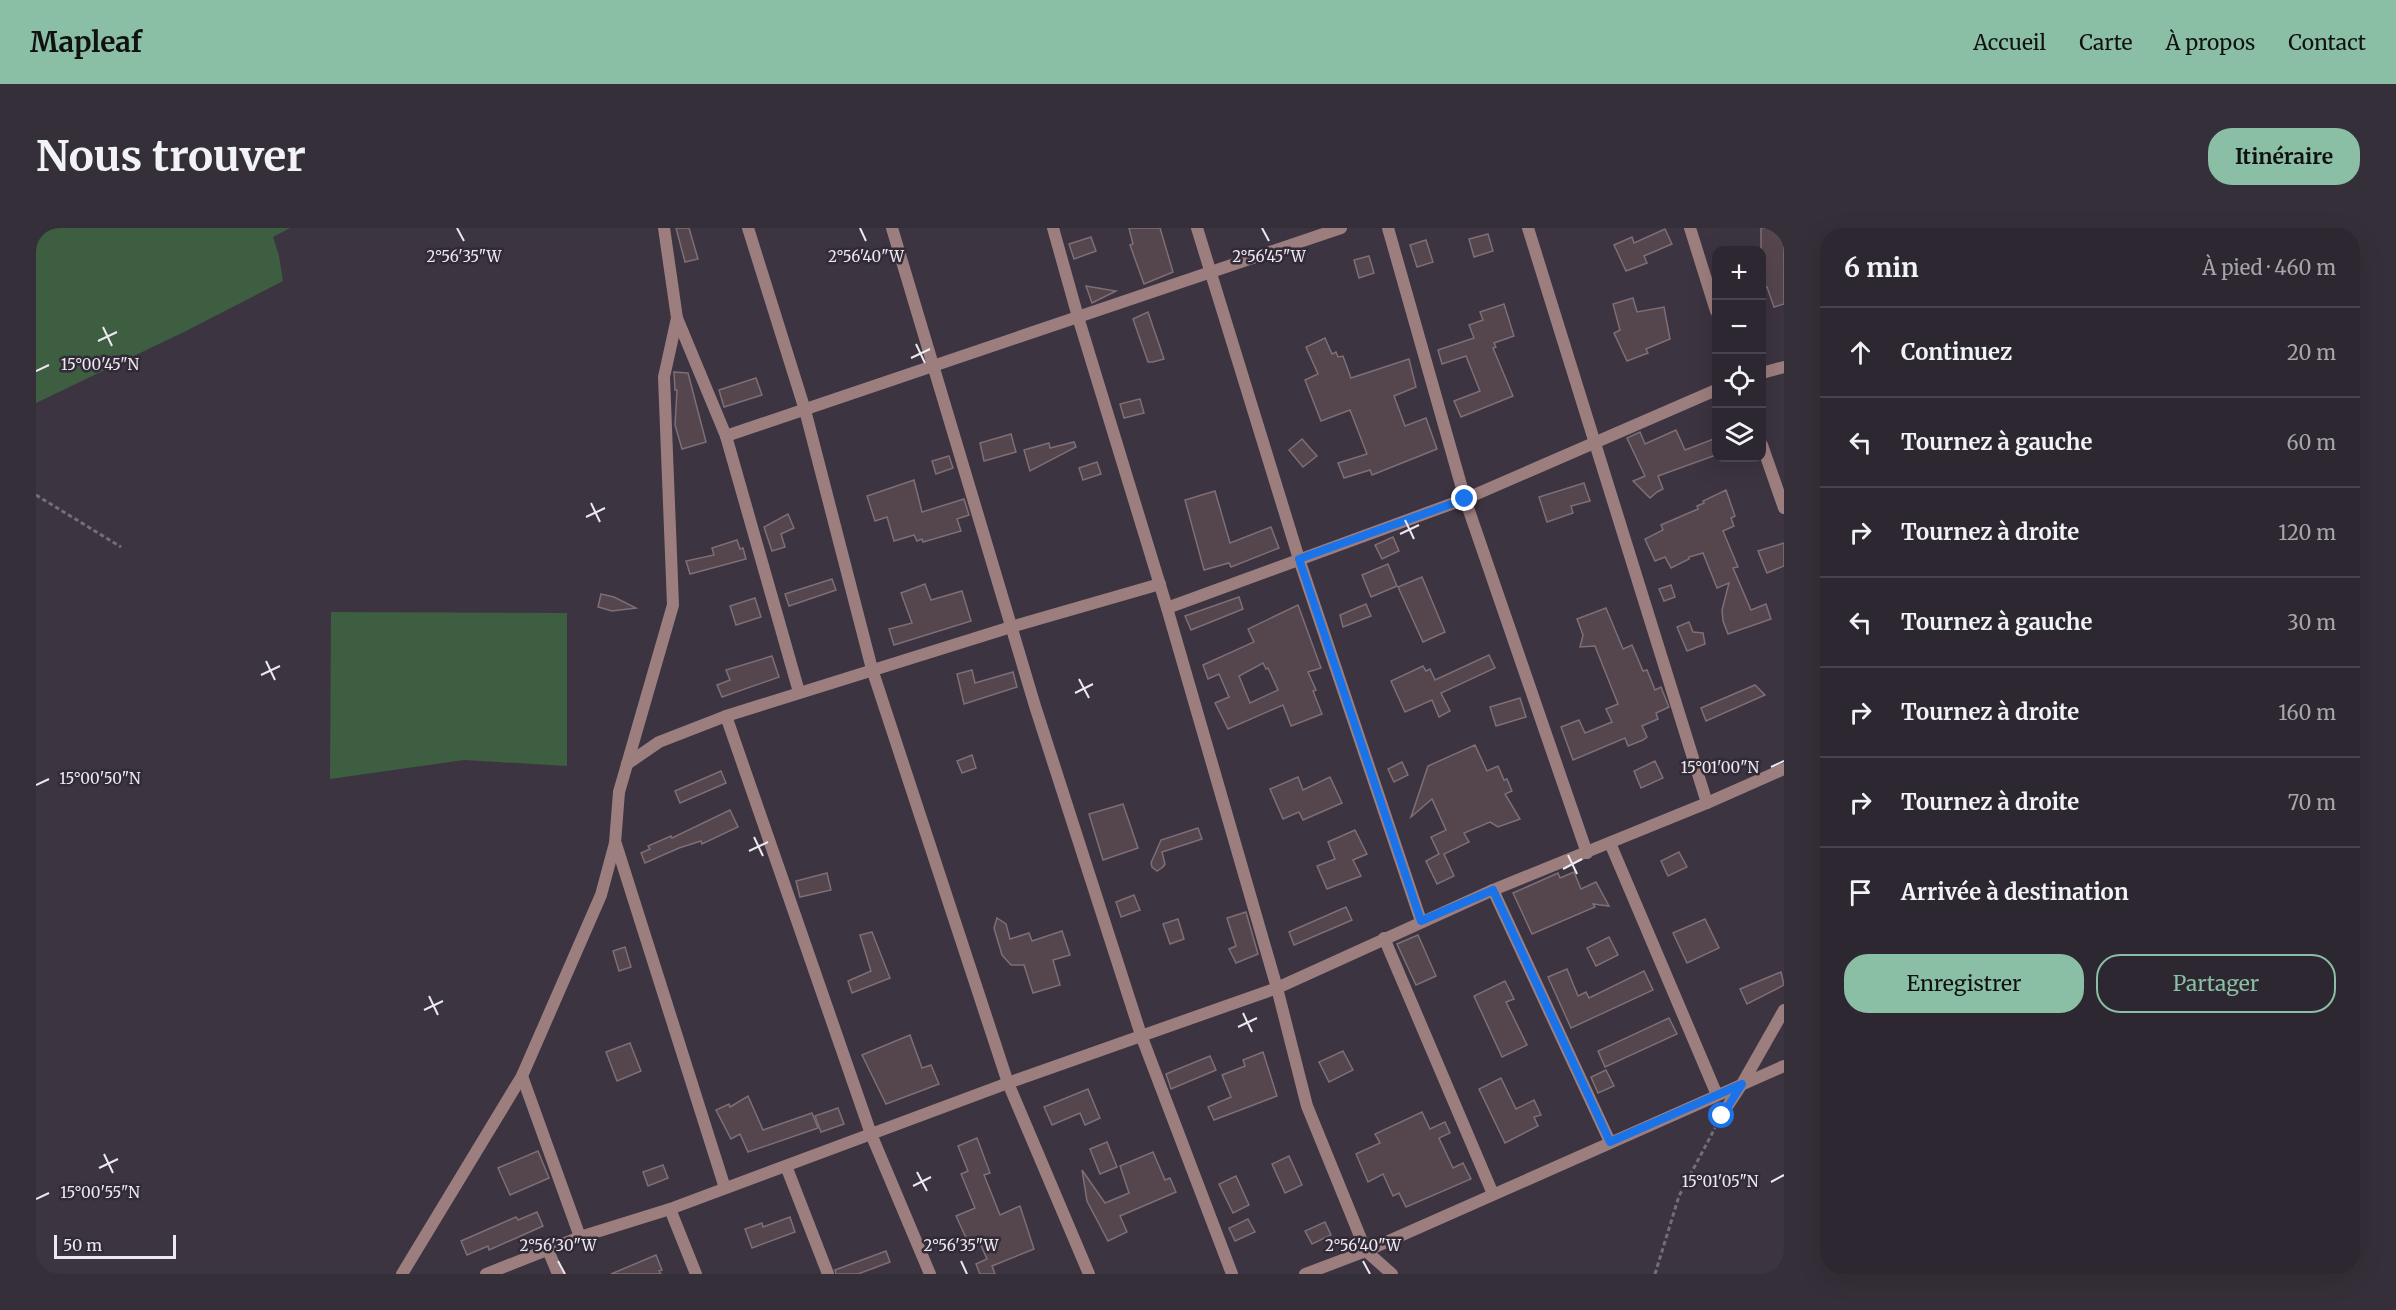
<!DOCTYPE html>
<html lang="fr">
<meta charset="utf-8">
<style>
:root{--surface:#2d2731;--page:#352f39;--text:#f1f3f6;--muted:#a7a5ab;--line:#48444d;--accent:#8abfa5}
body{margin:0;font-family:Merriweather,serif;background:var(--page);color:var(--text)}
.controls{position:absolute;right:18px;top:18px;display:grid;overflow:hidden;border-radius:12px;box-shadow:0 6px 24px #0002}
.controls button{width:54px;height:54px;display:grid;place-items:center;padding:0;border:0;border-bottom:2px solid var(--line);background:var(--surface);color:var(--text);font:30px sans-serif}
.scale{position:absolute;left:18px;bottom:15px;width:122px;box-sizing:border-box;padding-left:6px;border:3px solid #ece8ef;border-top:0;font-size:16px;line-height:21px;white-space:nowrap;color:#ece8ef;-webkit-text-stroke:4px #322a36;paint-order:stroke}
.stop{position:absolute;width:18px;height:18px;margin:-14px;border:4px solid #1a73e8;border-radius:50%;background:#fff}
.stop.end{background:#1a73e8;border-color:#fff;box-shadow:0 2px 6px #0008}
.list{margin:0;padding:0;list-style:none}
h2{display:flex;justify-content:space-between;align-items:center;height:78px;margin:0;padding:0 24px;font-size:26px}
h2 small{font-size:20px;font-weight:400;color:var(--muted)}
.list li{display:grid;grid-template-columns:39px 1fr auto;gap:18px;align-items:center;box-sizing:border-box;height:90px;padding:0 24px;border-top:2px solid var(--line)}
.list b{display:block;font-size:22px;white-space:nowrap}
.list em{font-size:20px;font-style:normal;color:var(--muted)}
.actions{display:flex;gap:12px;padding:18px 24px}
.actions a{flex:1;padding:14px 0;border:2px solid var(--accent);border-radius:24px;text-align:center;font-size:21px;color:var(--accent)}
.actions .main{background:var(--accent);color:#111}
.icon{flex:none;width:33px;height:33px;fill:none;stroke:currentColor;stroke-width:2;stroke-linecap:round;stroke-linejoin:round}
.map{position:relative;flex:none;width:1748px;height:1046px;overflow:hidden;border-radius:24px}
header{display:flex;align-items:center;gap:36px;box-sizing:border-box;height:84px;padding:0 30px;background:var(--accent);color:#111}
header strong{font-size:28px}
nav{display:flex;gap:33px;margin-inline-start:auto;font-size:21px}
.intro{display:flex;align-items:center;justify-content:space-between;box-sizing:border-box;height:144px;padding:0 36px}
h1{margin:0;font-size:42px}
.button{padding:15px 27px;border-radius:24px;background:var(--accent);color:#111;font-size:21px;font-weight:700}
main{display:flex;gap:36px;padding:0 36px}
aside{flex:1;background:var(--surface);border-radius:24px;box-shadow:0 6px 24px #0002}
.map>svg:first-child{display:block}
.green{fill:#3e5e41}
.building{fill:#55464d;stroke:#7e6e76;stroke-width:1.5;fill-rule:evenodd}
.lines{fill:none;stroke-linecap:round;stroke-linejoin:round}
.path{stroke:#746e79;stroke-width:3;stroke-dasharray:4.5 3;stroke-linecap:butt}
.street{stroke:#9c7e7e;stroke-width:12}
.route{stroke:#1a73e8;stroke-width:8}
.ticks{fill:none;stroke:#ece8ef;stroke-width:2}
.ticks-label{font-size:15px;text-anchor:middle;fill:#ece8ef;stroke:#322a36;stroke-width:5;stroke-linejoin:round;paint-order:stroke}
</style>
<header>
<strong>Mapleaf</strong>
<nav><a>Accueil</a><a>Carte</a><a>À propos</a><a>Contact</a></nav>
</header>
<div class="intro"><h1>Nous trouver</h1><a class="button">Itinéraire</a></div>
<main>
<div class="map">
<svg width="1748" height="1046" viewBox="0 0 1748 1046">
<rect width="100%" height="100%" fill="#3c3441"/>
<g class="green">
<polygon points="2,0 254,0 237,9 243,28 247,53 148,104 0,175 0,1"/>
<polygon points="295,384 531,385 531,538 428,532 294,551"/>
</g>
<g class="building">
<polygon points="640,0 653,0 662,31 649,34"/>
<polygon points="1093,0 1124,0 1137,44 1108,56 1094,17 1097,16"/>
<polygon points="1725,0 1748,0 1748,76 1738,79 1731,59 1725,60"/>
<polygon points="1629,1 1636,16 1608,28 1611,35 1590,43 1578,17 1596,9 1598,15"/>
<polygon points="1452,6 1457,23 1438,29 1433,11"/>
<polygon points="1055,9 1060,23 1038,31 1033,16"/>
<polygon points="1390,12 1397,34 1381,39 1374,17"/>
<polygon points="1333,28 1338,45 1323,50 1318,32"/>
<polygon points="1050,58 1080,63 1056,75"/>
<polygon points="1597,70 1601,84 1628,79 1634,111 1610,121 1612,125 1591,133 1578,105 1584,102 1577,76"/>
<polygon points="1468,76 1478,108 1458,115 1460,119 1457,120 1477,168 1425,189 1418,173 1444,163 1430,128 1406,136 1402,122 1438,110 1433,97 1447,92 1444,84"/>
<polygon points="1112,84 1128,131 1117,134 1112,134 1097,91"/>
<polygon points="1289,110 1296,126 1300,124 1302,129 1307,128 1315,150 1373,131 1380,159 1358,168 1369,198 1390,190 1401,221 1336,247 1334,242 1308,250 1302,235 1331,226 1314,182 1285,193 1269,152 1282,146 1270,119"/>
<polygon points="638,144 652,145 670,214 646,221 639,197 641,162 639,162"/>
<polygon points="720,150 726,167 688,179 683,162"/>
<polygon points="1104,171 1108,185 1088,190 1084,176"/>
<polygon points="1640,202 1649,222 1680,210 1680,227 1622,248 1627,261 1621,264 1614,270 1597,253 1609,248 1591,210 1604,204 1609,216"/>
<polygon points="975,206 980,224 948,233 944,215"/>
<polygon points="1266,211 1281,228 1267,239 1253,222"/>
<polygon points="1038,214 1040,219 994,243 988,222 1013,215 1014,220"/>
<polygon points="913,228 917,240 900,246 896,233"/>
<polygon points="1061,234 1065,246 1047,252 1043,240"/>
<polygon points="878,252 886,284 928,271 933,287 921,291 925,303 887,314 886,311 881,313 878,307 858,313 851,289 839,293 831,268"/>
<polygon points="1548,255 1554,273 1535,278 1537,285 1511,294 1503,269"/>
<polygon points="1690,262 1699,288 1695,290 1698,298 1687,303 1702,339 1697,340 1715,382 1730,376 1735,391 1692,406 1687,393 1686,382 1693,355 1681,360 1667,325 1653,329 1653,331 1635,340 1629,329 1619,333 1609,311 1627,302 1625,297 1662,281 1661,278 1668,275 1667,273"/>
<polygon points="1179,263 1194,315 1235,299 1243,320 1195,339 1193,335 1168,342 1149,272"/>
<polygon points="752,286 758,300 745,306 749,319 736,323 728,299"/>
<polygon points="1357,309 1363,323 1346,331 1339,317"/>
<polygon points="701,312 704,321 707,320 710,331 654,346 650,333 678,327 676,320"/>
<polygon points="1748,315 1748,338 1731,345 1722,323"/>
<polygon points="1352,336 1361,358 1335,369 1326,347"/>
<polygon points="1386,349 1409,404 1387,414 1362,359"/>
<polygon points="796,351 800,362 753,378 749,366"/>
<polygon points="889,356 895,372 926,363 935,393 858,417 853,401 876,395 865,365"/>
<polygon points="1635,357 1639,369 1628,373 1623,361"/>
<polygon points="565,366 578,369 600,380 576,383 562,379"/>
<polygon points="1203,369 1207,381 1155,402 1149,388"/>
<polygon points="719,370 725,389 700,397 694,378"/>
<polygon points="1330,376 1335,388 1307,399 1304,387"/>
<path d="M 1262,377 L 1285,440 L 1272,444 L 1280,462 L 1277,463 L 1286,486 L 1255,498 L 1247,477 L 1192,501 L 1179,475 L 1193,469 L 1183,446 L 1172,451 L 1167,437 L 1218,414 L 1212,401 ZM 1227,435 L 1230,441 L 1232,440 L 1242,462 L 1214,475 L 1203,448 Z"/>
<polygon points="1570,380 1587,421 1596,417 1607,443 1611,442 1619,462 1625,459 1633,479 1620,485 1622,491 1606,498 1611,509 1607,512 1592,518 1589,510 1537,532 1525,499 1543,492 1549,505 1576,494 1570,481 1582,476 1559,418 1544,419 1547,407 1541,391"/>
<polygon points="1653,394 1657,404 1667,405 1669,416 1651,423 1641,399"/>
<polygon points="1453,427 1459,440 1405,465 1414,483 1403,489 1396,472 1369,484 1355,453 1387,438 1390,443 1394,441 1399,452"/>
<polygon points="736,428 743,449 686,469 681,457 694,452 690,442"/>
<polygon points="936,442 939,455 977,444 981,459 928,476 921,446"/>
<polygon points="1719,457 1729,467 1670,493 1665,480"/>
<polygon points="1484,470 1490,489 1460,498 1454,479"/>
<polygon points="1439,517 1451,543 1462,538 1468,552 1471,551 1476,563 1469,566 1484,591 1462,599 1454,594 1428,605 1433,614 1408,626 1418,648 1401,656 1390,633 1403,626 1395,609 1410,602 1396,571 1375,589 1392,538"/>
<polygon points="936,527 940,540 926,545 921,533"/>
<polygon points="1619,533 1627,550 1605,560 1598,543"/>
<polygon points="1366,534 1372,547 1358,554 1352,541"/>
<polygon points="685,543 690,555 644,575 639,563"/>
<polygon points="1262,549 1267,562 1294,549 1306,575 1267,592 1263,584 1247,591 1234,561"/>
<polygon points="1087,576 1102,620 1067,632 1053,586"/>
<polygon points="694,582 702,599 666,616 665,613 643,620 609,635 605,625 614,621 612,618 635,608 636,610"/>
<polygon points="1162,600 1166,611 1126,624 1129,636 1127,639 1121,643 1116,639 1115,635 1125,612"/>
<polygon points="1319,602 1331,626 1317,632 1325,648 1291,661 1281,638 1299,631 1292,614"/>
<polygon points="1643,624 1651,639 1632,648 1625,633"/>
<polygon points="1538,644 1545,661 1560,654 1573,678 1557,676 1559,679 1496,706 1477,665 1522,645 1524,650"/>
<polygon points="791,645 795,662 764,669 760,653"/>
<polygon points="1098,667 1104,682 1085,689 1080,674"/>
<polygon points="1310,679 1316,692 1258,717 1253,704"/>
<polygon points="1210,684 1222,726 1200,735 1193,721 1200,718 1191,690"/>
<polygon points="961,690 970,696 974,711 993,705 996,713 1026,703 1034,727 1017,732 1024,757 997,765 988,737 975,737 966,727 958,700"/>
<polygon points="1142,691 1148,711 1134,716 1127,696"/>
<polygon points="1669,691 1683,720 1651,735 1637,705"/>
<polygon points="836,704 854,750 816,765 812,753 835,743 824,707"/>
<polygon points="1382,707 1400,748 1380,757 1361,716"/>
<polygon points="1573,709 1582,727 1560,738 1551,720"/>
<polygon points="589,719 595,739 583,743 577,723"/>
<polygon points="1531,741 1542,768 1550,764 1553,770 1608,743 1617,762 1535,800 1512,749"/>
<polygon points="1745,744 1748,757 1711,776 1704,761"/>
<polygon points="1469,753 1478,771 1470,774 1491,817 1466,829 1438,768"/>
<polygon points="1633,790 1641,806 1569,839 1562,823"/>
<polygon points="874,807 886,840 895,837 903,856 850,876 826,827"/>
<polygon points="594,815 605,843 581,853 570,824"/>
<polygon points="1307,823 1317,842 1293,854 1283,834"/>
<polygon points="1227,824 1241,868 1178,892 1172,879 1195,869 1186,847 1209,838 1207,832"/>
<polygon points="1174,828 1180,842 1135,861 1130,846"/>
<polygon points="1570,842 1578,858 1562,865 1555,849"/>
<polygon points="1465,850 1480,881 1498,872 1505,887 1498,889 1502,898 1469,915 1443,861"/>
<polygon points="1052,861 1064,890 1049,897 1044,885 1016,897 1008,879"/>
<polygon points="712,868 727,902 776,885 782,900 712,924 704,906 695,911 680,882 693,876 694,879"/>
<polygon points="802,880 808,896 785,904 779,888"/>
<polygon points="1386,884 1394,901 1409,894 1414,905 1403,910 1417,940 1427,935 1435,951 1370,979 1363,965 1357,968 1347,946 1332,954 1320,926 1344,915 1339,906"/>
<polygon points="941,910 954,945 948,947 964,987 984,978 998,1021 956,1038 959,1046 944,1046 940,1036 951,1031 942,1011 931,1012 920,988 939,980 925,946 932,943 922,918"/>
<polygon points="1071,914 1081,939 1064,946 1054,921"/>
<polygon points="502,923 513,950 474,967 462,940"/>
<polygon points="1117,924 1129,952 1134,950 1140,964 1084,988 1091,1004 1072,1013 1051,973 1046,942 1069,975 1093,965 1084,938"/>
<polygon points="1253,928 1266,957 1249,965 1236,936"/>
<polygon points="627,937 632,950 612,958 607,944"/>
<polygon points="1200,948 1213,977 1197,985 1183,956"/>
<polygon points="501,984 507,998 453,1022 452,1018 431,1027 425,1013 480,989 482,992"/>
<polygon points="754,989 759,1004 716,1020 709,1001 726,995 727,999"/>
<polygon points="1212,991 1219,1004 1199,1013 1193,1000"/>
<polygon points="1289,994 1295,1007 1276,1016 1269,1003"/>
<polygon points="850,1023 854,1034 822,1046 800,1046 799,1042"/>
<polygon points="620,1027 626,1042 623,1043 625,1046 575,1046"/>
</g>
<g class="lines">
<g class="path">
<polyline points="0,267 85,319"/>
<polyline points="1619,1046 1643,968 1679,900"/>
</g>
<g class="street">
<polyline points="628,0 641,90 690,208 763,464"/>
<polyline points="712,0 769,182 836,441 972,855 1053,1046"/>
<polyline points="856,0 999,478 1105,807 1196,1046"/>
<polyline points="1017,0 1042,89 1131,380 1241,760 1271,878 1330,1023 1356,1046"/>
<polyline points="1161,0 1263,331 1385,693"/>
<polyline points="1352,0 1429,271 1551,625"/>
<polyline points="1492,0 1671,575"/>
<polyline points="1654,0 1680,83"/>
<polyline points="1726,145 1748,139"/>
<polyline points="690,208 1305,0"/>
<polyline points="1726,217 1748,280"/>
<polyline points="1131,380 1429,271 1680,162"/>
<polyline points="690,488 835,906 894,1046"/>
<polyline points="591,536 623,514 690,488 975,399 1124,356"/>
<polyline points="1574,615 1681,867"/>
<polyline points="580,616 689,960"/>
<polyline points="1457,662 1574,914"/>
<polyline points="1348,710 1457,966"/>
<polyline points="486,848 544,1009"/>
<polyline points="1685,888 1706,856 1748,782"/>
<polyline points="750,938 792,1046"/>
<polyline points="634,981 660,1046"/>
<polyline points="512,1022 522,1046"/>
<polyline points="366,1046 486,848 565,667 579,615 583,564 637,377 628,149 641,90"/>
<polyline points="450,1046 544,1009 634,981 972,855 1241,760 1457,662 1671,575 1748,541"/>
<polyline points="1269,1046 1330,1023 1748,838"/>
</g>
</g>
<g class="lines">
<polyline class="route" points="1429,271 1263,331 1385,693 1457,662 1574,914 1706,856 1686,888"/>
</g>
<path class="ticks" d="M 421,0 L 428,13M 824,0 L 830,13M 1226,0 L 1233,13M 67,99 L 76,118M 62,113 L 81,104M 880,116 L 889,135M 875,130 L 894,121M 0,143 L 13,137M 555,275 L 564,294M 550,289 L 569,280M 1369,292 L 1378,311M 1364,306 L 1383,297M 230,433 L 239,452M 225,447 L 244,438M 1043,451 L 1053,470M 1039,465 L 1057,456M 1735,539 L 1748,533M 0,557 L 13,551M 718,609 L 727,628M 713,623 L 732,614M 1532,627 L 1541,646M 1527,641 L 1546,631M 393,768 L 402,787M 388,782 L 407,773M 1207,785 L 1216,804M 1202,799 L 1221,790M 68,926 L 77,945M 63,940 L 82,931M 881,944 L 891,963M 1735,954 L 1748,947M 877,958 L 895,949M 0,971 L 13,965M 522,1033 L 529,1046M 925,1033 L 931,1046M 1327,1033 L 1334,1046"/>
<g class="ticks-label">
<text x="830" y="34">2°56'40"W</text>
<text x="428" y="34">2°56'35"W</text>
<text x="1233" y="34">2°56'45"W</text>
<text x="64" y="142">15°00'45"N</text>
<text x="1684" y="545">15°01'00"N</text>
<text x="64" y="556">15°00'50"N</text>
<text x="1684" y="959">15°01'05"N</text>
<text x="64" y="970">15°00'55"N</text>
<text x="522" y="1023">2°56'30"W</text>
<text x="925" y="1023">2°56'35"W</text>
<text x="1327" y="1023">2°56'40"W</text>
</g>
</svg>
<div class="controls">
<button>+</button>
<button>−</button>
<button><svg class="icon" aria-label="locate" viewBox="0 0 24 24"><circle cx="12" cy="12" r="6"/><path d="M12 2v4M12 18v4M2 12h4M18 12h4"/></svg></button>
<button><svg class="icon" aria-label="layers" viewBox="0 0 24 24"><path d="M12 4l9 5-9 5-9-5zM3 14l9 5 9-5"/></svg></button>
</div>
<div class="scale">50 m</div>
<div class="stop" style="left:1686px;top:888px"></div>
<div class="stop end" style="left:1429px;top:271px"></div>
</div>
<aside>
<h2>6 min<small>À pied · 460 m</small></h2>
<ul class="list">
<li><svg class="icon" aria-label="ahead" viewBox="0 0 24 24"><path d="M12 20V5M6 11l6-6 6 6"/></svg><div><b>Continuez</b></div><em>20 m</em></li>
<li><svg class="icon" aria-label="left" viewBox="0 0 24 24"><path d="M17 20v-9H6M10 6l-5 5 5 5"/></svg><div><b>Tournez à gauche</b></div><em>60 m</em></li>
<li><svg class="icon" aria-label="right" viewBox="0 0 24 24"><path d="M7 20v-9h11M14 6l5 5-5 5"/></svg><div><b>Tournez à droite</b></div><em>120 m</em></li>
<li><svg class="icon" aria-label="left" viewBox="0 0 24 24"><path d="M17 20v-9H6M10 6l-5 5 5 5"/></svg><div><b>Tournez à gauche</b></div><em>30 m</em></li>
<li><svg class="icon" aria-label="right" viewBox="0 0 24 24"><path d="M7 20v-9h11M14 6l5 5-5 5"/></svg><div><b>Tournez à droite</b></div><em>160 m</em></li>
<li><svg class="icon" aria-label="right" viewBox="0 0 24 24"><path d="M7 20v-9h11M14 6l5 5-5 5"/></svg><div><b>Tournez à droite</b></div><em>70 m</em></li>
<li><svg class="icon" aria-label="arrive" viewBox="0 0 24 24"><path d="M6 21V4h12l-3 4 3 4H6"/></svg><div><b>Arrivée à destination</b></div></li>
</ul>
<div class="actions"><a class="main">Enregistrer</a><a>Partager</a></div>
</aside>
</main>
